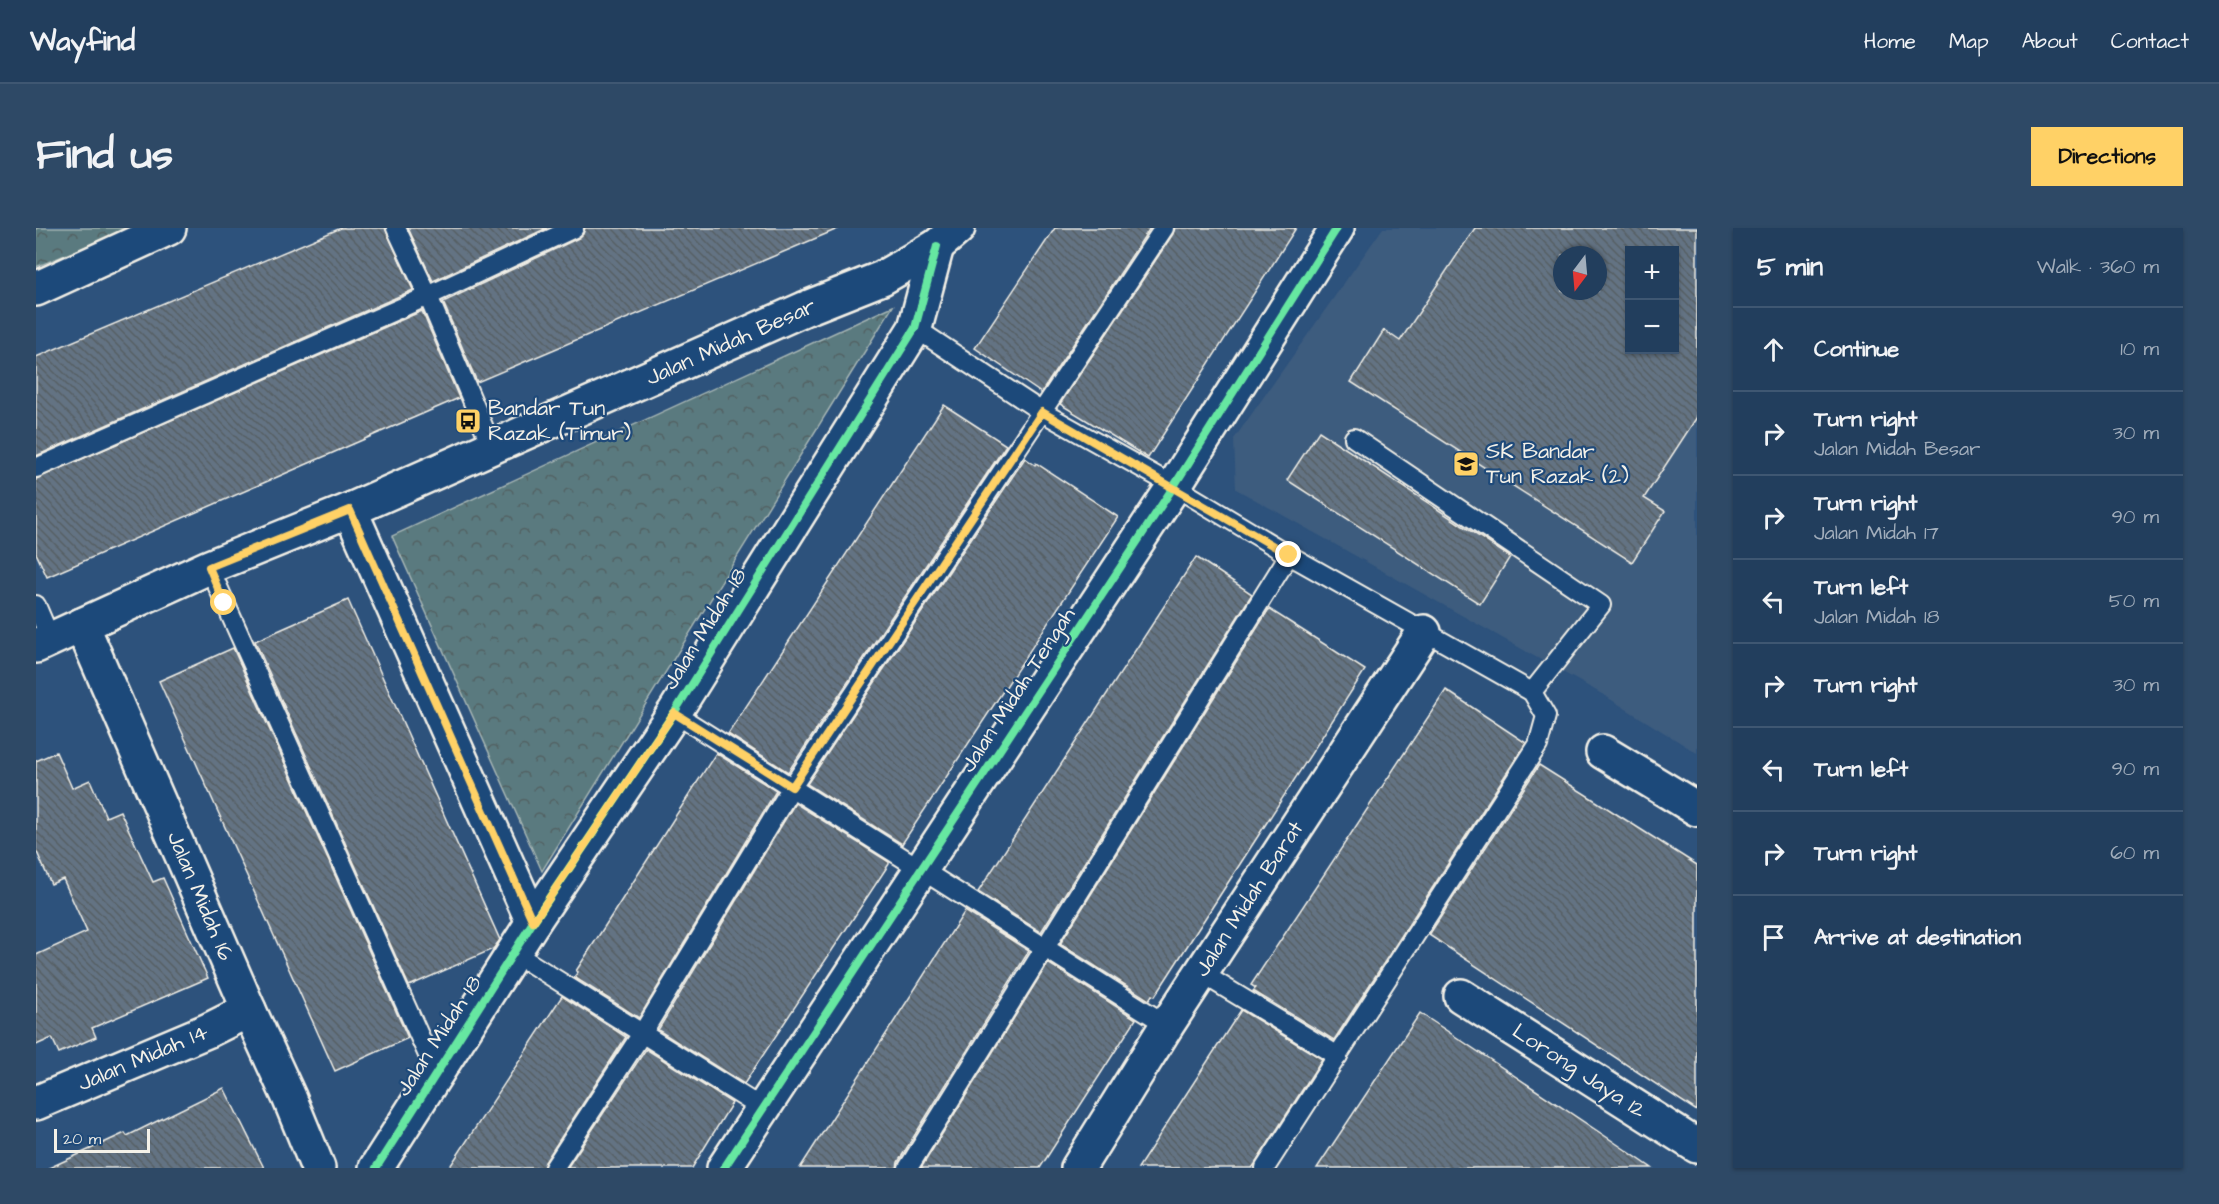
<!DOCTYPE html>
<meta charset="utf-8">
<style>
:root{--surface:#223e5d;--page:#2e4966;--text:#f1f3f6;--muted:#a2aebc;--line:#3f5772;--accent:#ffd166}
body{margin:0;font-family:"Architects Daughter",sans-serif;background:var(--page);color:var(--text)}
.controls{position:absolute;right:18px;top:18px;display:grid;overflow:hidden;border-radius:0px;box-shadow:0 2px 4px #0004}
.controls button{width:54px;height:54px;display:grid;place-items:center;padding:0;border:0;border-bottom:2px solid var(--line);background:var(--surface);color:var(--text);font:30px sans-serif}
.compass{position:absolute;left:1517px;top:18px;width:54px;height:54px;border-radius:50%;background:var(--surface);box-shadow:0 2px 4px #0004;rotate:196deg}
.scale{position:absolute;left:18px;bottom:15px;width:96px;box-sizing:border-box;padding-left:6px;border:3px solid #f4f1e8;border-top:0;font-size:16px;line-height:21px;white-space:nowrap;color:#f4f1e8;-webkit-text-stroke:4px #1f4a7a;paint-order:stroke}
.stop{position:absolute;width:18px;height:18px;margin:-14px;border:4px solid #ffd166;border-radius:50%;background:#fff}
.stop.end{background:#ffd166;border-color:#fff;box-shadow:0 2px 6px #0008}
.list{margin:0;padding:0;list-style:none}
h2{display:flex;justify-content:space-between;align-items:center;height:78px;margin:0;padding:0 24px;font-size:26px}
h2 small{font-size:20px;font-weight:400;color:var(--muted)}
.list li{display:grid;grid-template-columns:39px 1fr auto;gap:18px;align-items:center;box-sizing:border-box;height:84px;padding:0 24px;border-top:2px solid var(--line)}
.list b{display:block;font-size:22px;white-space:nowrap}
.list p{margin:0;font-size:20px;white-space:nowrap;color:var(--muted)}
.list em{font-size:20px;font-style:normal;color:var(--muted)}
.icon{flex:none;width:33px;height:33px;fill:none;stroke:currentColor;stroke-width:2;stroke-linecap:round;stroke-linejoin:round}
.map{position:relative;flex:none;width:1661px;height:940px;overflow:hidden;border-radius:0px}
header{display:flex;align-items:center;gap:36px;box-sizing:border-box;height:84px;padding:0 30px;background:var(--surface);border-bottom:2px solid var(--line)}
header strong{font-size:28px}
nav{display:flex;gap:33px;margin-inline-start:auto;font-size:21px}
.intro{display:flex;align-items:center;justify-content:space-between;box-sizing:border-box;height:144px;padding:0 36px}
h1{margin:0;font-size:42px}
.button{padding:15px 27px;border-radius:0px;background:var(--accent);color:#111;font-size:21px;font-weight:700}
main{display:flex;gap:36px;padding:0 36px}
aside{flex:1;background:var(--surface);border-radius:0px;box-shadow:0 2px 4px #0004}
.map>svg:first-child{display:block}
.built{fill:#3d5c7e;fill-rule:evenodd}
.forest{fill:url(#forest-crowns);stroke:#a7b6b4;stroke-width:1.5}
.building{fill:url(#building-back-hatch);stroke:#f4f1e8;stroke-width:1.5;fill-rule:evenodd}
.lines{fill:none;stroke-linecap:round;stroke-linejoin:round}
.lane-casing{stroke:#f4f1e8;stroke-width:22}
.street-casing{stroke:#f4f1e8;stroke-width:38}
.secondary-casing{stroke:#f4f1e8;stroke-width:38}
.lane{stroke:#1f4a7a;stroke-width:18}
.street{stroke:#1f4a7a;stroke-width:33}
.secondary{stroke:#1f4a7a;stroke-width:33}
.cycleway-casing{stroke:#1f4a7a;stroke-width:11}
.cycleway{stroke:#66e7a1;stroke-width:8}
.route{stroke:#ffd166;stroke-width:8}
.labels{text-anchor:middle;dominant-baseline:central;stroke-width:4.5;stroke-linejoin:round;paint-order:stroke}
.street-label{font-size:22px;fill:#f4f1e8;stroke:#1f4a7a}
.poi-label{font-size:22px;fill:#f4f1e8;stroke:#1f4a7a;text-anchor:start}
</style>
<header>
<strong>Wayfind</strong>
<nav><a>Home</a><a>Map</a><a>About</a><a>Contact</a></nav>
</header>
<div class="intro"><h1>Find us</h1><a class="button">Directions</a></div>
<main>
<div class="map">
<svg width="1661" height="940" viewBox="0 0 1661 940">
<defs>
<pattern id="forest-crowns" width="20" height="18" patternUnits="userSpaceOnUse" patternTransform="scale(1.5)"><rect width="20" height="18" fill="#5a7a7f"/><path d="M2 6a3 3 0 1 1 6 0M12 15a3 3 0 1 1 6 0" fill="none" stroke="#526162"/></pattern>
<pattern id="building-back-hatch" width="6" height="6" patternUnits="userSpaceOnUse" patternTransform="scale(1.5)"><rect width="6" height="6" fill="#637383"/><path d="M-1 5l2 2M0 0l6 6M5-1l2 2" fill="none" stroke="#565e64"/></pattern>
</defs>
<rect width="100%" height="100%" fill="#2d527c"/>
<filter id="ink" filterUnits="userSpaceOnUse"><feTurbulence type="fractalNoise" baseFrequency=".0167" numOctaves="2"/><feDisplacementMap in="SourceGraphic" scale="12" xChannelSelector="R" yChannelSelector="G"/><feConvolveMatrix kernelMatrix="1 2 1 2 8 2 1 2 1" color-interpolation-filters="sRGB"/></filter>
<g filter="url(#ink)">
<path class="built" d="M 1347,0 L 1661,0 L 1661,525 L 1566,466 L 1200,261 L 1198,211 ZM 1594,22 L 1638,22 L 1638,122 L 1594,122 ZM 1526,27 L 1562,27 L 1562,63 L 1526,63 Z"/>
<g class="forest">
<polygon points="0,0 95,0 0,39"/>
<polygon points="857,78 506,643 356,308"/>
</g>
<g class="building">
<polygon points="305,0 349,0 377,62 0,228 0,129"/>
<polygon points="372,0 511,0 397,53"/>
<polygon points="549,0 804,0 441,154 407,74 543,10 547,6"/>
<polygon points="1019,0 1114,0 1005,165 939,120"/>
<polygon points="1139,0 1260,0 1112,230 1024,176 1137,6"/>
<path d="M 1439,0 L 1661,0 L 1661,189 L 1608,270 L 1629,283 L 1596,334 L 1315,154 L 1348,102 L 1364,113 ZM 1593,22 L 1638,22 L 1638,122 L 1593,122 ZM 1526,27 L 1562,27 L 1562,63 L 1526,63 Z"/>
<polygon points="386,83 423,170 11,349 0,325 0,251"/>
<polygon points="908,177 970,217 752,544 692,506"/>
<polygon points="1283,203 1474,329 1444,376 1251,252"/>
<polygon points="989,230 999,237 1000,235 1082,289 866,616 771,556"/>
<polygon points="1160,329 1216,366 1005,704 942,664"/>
<polygon points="312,372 464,712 457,721 373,758 219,413"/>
<polygon points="1233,381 1329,442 1119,768 1116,767 1113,772 1024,716"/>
<polygon points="197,420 372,810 299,843 123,453"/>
<polygon points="1410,462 1490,515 1298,812 1217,763 1220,760 1215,757"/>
<polygon points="20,524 36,560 54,552 70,589 84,583 117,654 127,650 172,750 56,800 60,809 23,825 16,810 0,817 0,727 51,704 27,651 15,656 0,622 0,533"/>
<polygon points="680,525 740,563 603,790 538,749 542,744 540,743"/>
<polygon points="1503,537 1661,637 1661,883 1393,707"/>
<polygon points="759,575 853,634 853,636 708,856 622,802"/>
<polygon points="929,683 993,723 862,934 861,940 764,940"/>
<polygon points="1012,735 1100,791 1004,940 885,940"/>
<polygon points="526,768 590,809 509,934 507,940 413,940"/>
<polygon points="1205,782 1286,831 1219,936 1216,940 1102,940"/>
<polygon points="1384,785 1575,912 1616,940 1281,940"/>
<polygon points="610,821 696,875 656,940 531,940"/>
<polygon points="188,860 228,940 13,940 89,905 91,908"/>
</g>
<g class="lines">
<defs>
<g id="lane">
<polyline points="360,0 392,68 456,219"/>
<polyline points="879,100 1006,184 1138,258 1253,327 1496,464 1510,488 1502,517 1229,940"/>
<polyline points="1318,210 1565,377 1496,464"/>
<polyline points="0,240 392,68 538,0"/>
<polyline points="173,339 400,845"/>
<polyline points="0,377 15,412"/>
<polyline points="638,485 1131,797"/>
<polyline points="478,725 727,881"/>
<polyline points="1165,745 1302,828"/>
<polyline points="518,940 607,804 756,559 1128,0"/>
<polyline points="872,940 1253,327"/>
</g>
<g id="street">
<polyline points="0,61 133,0"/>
<polyline points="314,282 497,694"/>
<polyline points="46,397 213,782 253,869 282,940"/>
<polyline points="1567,524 1661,581"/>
<polyline points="1425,768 1661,918"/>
<polyline points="0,875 173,802 213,782"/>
<polyline points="340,940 497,694 638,485 879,100 901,18"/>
<polyline points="688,940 1138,258 1301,0"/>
<polyline points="1042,940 1131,797 1388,404"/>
</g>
<polyline id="secondary" points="0,418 173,339 314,282 768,81 846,50 901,18 922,0"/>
</defs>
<use href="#lane" class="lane-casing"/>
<use href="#street" class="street-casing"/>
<use href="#secondary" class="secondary-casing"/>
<use href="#lane" class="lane"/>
<use href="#street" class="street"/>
<use href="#secondary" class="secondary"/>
<defs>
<g id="cycleway">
<polyline points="340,940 497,694 638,485 879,100 901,18"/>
<polyline points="688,940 1138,258 1301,0"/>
</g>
</defs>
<use href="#cycleway" class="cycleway-casing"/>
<use href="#cycleway" class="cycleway"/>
</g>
</g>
<g class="lines" filter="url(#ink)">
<polyline class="route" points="188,375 173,339 314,282 497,694 638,485 756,559 1006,184 1253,327"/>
</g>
<defs>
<symbol id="bus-square" viewBox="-11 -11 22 22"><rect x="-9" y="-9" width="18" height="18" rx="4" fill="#ffd166" stroke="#1f4a7a"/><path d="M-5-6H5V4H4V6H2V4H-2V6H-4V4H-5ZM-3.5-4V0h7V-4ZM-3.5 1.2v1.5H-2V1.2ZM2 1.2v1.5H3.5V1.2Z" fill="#111"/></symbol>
<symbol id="school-square" viewBox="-11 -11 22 22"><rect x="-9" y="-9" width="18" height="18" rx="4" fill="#ffd166" stroke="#1f4a7a"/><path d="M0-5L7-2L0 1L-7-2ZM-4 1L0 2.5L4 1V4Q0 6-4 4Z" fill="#111"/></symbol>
</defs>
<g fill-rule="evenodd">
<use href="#bus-square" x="417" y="178" width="30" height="30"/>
<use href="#school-square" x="1415" y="221" width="30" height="30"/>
</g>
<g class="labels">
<g class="street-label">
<text transform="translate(695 114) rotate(-24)">Jalan Midah Besar</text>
<text transform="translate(669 401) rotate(-58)">Jalan Midah 18</text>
<text transform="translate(982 462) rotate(-57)">Jalan Midah Tengah</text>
<text transform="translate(164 668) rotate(67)">Jalan Midah 16</text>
<text transform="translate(1213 671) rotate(-57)">Jalan Midah Barat</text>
<text transform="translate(403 808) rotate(-57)">Jalan Midah 18</text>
<text transform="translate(107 830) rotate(-23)">Jalan Midah 14</text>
<text transform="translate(1543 843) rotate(33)">Lorong Jaya 12</text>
</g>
<g class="poi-label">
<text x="452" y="180">Bandar Tun<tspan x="452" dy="25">Razak (Timur)</tspan></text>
<text x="1450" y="223">SK Bandar<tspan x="1450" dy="25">Tun Razak (2)</tspan></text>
</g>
</g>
</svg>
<div class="controls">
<button>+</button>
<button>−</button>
</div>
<svg class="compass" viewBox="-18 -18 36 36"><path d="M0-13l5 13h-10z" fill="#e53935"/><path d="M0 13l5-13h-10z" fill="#a2aebc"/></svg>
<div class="scale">20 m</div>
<div class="stop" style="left:188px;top:375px"></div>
<div class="stop end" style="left:1253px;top:327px"></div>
</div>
<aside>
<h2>5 min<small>Walk · 360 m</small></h2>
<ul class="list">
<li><svg class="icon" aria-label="ahead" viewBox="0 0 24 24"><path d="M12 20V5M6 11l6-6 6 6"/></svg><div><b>Continue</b></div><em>10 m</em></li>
<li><svg class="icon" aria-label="right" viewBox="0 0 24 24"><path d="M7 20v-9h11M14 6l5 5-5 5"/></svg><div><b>Turn right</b><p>Jalan Midah Besar</p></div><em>30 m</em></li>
<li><svg class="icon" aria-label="right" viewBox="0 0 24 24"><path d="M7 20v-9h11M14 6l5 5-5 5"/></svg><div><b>Turn right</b><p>Jalan Midah 17</p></div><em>90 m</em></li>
<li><svg class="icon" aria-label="left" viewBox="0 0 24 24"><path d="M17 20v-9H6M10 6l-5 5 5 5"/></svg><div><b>Turn left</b><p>Jalan Midah 18</p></div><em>50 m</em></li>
<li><svg class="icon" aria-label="right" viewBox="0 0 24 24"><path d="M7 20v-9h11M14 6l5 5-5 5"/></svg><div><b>Turn right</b></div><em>30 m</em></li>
<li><svg class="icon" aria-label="left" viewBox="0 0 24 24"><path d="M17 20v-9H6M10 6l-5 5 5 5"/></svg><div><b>Turn left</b></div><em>90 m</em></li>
<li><svg class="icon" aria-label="right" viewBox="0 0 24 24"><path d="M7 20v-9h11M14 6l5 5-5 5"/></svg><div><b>Turn right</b></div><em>60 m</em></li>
<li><svg class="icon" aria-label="arrive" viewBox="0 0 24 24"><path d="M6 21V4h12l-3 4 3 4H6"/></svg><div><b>Arrive at destination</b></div></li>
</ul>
</aside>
</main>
